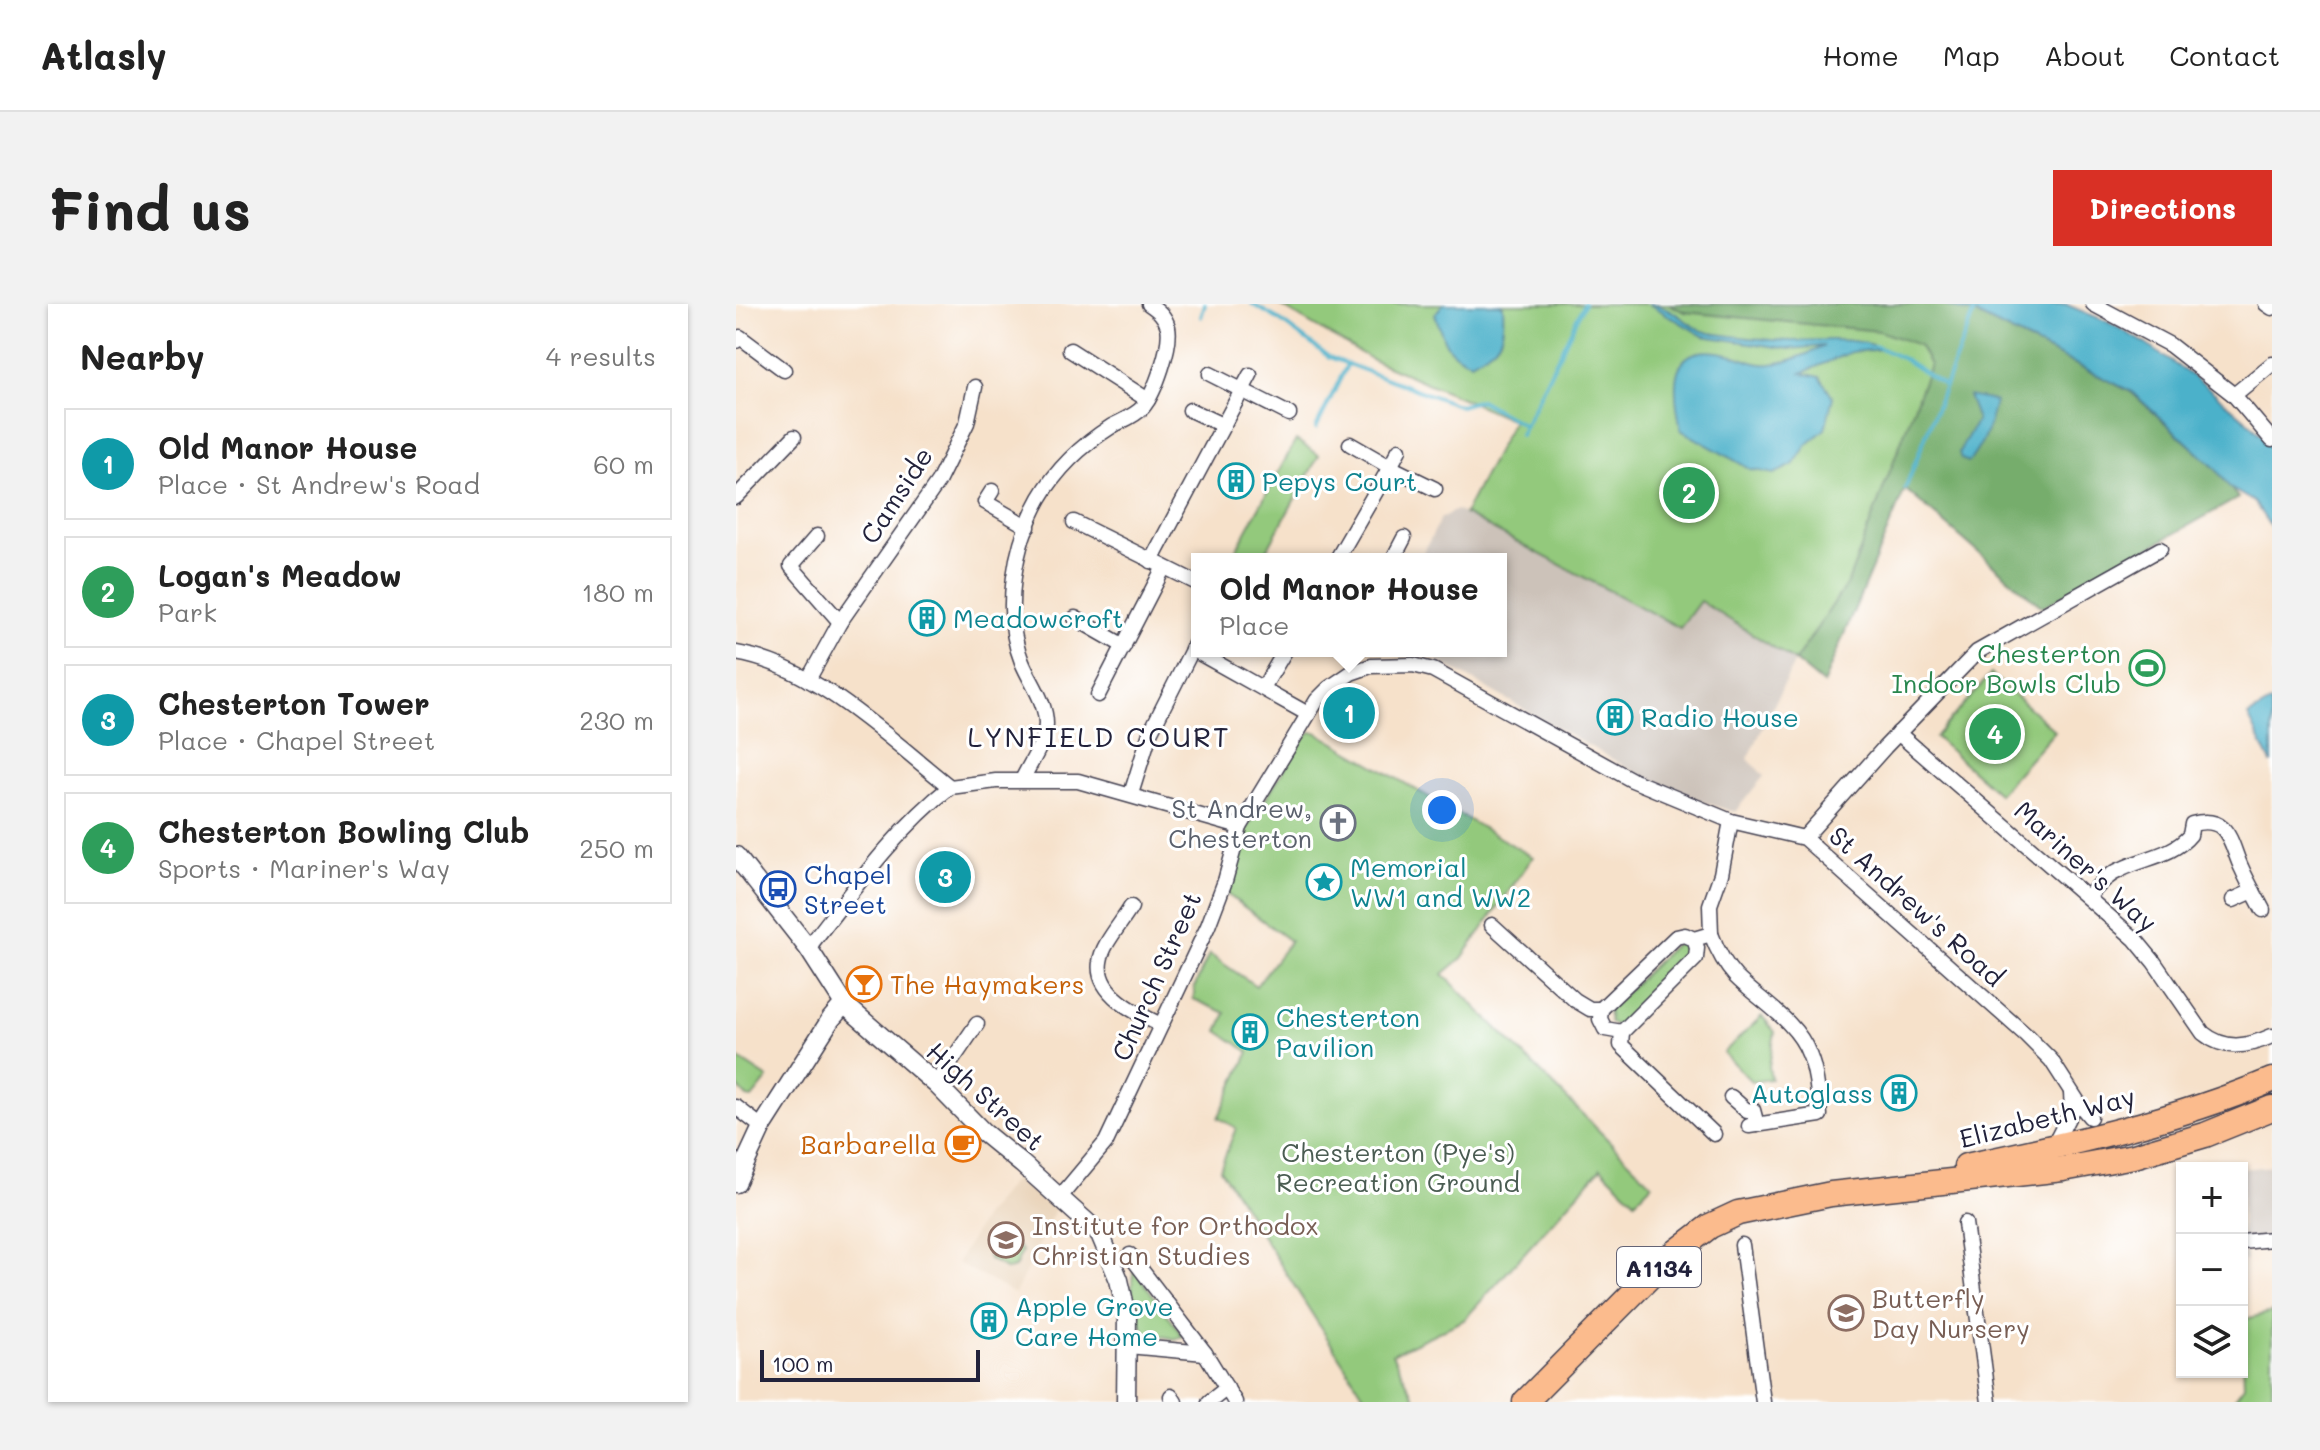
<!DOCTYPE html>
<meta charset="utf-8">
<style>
:root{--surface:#fff;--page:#f2f2f2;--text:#222;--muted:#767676;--line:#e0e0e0;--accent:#d93025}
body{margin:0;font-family:Mali,sans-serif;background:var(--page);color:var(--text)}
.controls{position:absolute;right:24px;bottom:24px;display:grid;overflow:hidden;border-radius:0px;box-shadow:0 2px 6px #0004}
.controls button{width:72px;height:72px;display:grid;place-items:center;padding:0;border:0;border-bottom:2px solid var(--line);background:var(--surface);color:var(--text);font:40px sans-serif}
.scale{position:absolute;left:24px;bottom:20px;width:220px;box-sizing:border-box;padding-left:8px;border:4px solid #22223b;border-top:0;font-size:22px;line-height:28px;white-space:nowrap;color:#22223b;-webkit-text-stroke:6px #fff;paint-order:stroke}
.you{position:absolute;left:706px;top:506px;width:28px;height:28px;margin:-20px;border:6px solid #fff;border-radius:50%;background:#1a73e8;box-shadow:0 0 0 12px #1a73e833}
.badge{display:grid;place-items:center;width:52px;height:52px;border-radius:50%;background:var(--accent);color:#fff;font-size:26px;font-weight:700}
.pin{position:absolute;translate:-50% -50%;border:4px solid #fff;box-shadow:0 2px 8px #0006}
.popup{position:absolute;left:455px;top:249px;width:316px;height:104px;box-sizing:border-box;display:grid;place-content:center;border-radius:0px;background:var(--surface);filter:drop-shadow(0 2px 6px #0005);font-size:26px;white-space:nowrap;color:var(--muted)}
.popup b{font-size:30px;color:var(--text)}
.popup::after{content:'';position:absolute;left:50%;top:100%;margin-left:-16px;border:16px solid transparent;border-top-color:var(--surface)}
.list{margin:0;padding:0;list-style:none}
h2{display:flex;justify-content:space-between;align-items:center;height:104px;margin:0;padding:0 32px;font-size:34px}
h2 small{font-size:26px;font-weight:400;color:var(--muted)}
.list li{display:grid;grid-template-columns:52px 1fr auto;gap:24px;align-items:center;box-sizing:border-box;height:112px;margin:0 16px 16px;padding:0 16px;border:2px solid var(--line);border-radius:0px}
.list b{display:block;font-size:30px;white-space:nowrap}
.list p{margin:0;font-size:26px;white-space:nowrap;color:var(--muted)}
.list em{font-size:26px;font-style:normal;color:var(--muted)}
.icon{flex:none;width:44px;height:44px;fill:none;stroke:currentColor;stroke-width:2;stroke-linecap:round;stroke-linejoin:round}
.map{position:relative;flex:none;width:1536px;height:1098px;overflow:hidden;border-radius:0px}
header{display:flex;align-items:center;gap:48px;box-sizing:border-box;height:112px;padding:0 40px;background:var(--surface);border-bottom:2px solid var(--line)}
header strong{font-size:38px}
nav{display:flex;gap:44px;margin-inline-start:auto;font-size:28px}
.intro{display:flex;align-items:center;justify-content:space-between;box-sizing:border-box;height:192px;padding:0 48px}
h1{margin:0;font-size:56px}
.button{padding:20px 36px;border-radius:0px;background:var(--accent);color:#fff;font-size:28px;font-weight:700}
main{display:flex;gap:48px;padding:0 48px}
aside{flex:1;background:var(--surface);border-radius:0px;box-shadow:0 2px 6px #0004}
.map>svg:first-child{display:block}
.built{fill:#e9d3b8}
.industrial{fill:#ccc2b9}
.green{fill:#93c97c;stroke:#5a765c;stroke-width:2}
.forest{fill:#76ad6c;stroke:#4c6854;stroke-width:2}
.water{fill:#4bb1ca;stroke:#366a82;stroke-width:2}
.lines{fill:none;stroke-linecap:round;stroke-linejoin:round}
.stream{stroke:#4bb1ca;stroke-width:4}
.minor-casing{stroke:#423f50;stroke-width:17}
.tertiary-casing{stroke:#423f50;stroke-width:21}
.primary-casing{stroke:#423f50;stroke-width:27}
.minor{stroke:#fff;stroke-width:14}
.tertiary{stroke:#fff;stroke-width:18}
.primary{stroke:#fbbb8d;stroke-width:24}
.labels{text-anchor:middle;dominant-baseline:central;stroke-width:6;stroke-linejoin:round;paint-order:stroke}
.shield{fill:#fff;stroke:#646476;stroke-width:2}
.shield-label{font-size:24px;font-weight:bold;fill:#22223b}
.culture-label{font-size:26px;fill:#0d838f;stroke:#fff;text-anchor:start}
.street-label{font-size:26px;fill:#22223b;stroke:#fff}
.leisure-label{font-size:26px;fill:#27864d;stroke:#fff;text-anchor:end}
.worship-label{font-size:26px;fill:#5b616d;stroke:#fff;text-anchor:end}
.transit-label{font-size:26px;fill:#164399;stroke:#fff;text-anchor:start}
.food-label{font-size:26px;fill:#c56008;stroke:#fff;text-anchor:start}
.park-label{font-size:26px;fill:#4a5c52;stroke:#fff}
.education-label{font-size:26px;fill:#785e54;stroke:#fff;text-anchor:start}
.neighbourhood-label{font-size:28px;letter-spacing:2px;fill:#22223b;stroke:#fff}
</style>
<header>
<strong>Atlasly</strong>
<nav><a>Home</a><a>Map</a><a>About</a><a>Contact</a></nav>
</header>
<div class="intro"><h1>Find us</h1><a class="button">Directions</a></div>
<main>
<aside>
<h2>Nearby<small>4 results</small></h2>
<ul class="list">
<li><span class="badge" style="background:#0f9aa8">1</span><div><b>Old Manor House</b><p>Place · St Andrew's Road</p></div><em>60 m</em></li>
<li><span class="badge" style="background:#2e9e5b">2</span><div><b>Logan's Meadow</b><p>Park</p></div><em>180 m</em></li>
<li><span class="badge" style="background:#0f9aa8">3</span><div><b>Chesterton Tower</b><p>Place · Chapel Street</p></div><em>230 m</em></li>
<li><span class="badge" style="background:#2e9e5b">4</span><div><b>Chesterton Bowling Club</b><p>Sports · Mariner's Way</p></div><em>250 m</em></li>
</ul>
</aside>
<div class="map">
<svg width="1536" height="1098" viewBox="0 0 1536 1098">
<rect width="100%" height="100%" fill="#fff"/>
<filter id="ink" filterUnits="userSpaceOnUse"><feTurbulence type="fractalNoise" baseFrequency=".0125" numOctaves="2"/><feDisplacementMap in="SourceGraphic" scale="16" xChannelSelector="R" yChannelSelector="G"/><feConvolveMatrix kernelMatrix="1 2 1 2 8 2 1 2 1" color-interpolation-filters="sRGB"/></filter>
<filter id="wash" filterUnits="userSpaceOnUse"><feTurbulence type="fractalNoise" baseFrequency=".006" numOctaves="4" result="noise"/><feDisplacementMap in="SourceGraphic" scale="32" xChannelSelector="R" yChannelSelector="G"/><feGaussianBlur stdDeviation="1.8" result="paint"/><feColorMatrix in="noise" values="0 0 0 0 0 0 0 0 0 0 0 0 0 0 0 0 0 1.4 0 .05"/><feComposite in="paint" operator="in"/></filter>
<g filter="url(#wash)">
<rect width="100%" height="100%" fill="#f6e1ca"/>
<polygon class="built" points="281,872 320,904 279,990 221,959 248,913"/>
<g class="industrial">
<polygon points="720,206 943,323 964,296 1059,357 1012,455 1028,472 999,508 969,499 906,472 694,352 664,347 765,347 765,255 684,255 705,214"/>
<polygon points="1536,862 1536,942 1509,946 1510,957 1506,957 1506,865"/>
</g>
<g class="green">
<polygon points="541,0 1204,0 1395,88 1479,164 1502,194 1306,303 1169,185 1087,380 1059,357 964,297 944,324 728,210 777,116 635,55"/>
<polygon points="560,136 583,151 526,255 495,255"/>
<polygon points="1255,370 1319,427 1263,490 1199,433"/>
<polygon points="575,428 580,428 797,553 726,654 707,670 916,880 899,897 865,864 728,1016 656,1050 681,1098 632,1098 484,865 500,824 482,814 513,748 482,727 490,709 457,695 459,690 458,684 473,650 520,682 554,637 491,590 511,524 568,434"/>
<polygon points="945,638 953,642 954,652 883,722 874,719 872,706 939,640"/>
<polygon points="1026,712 1039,728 1033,762 1035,775 1016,778 987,749"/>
<polygon points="0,753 32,774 16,794 11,793 0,781"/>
<path d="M 262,932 L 276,936 L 286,947 L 279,964 L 271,966 L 253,955 C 250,945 252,937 262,932 Z"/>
<path d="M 398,965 L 447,1032 L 439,1035 L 410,1029 C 398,1013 393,985 398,965 Z"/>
<polygon points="1536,1008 1536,1098 1500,1098 1499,1094 1508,1082 1506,1016"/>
</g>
<polygon class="forest" points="933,0 1204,0 1237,9 1395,88 1479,164 1502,194 1306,303 1169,185 1087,380 1059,357 1112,278 1194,61 1183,41 1143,27 948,8"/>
<g class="water">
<path d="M 707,0 L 764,0 L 767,2 C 769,36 764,42 735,58 C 708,48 708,36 699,10 Z"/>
<path d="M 913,0 C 937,0 952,25 974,29 C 1000,33 1028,36 1055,37 C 1084,37 1119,32 1147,45 L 1115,48 L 1066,69 L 1084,73 L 1097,93 L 1089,125 L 1071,141 L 1057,161 L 1038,170 L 1014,165 L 945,126 C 936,83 931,35 992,50 C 1005,53 1021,62 1035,60 C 1051,59 1074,49 1088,42 L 1054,45 L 967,32 Z"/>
<polygon points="1204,0 1329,0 1370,17 1404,36 1469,81 1516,121 1536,143 1536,225 1518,198 1494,184 1479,164 1396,88 1237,9"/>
<path d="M 1232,92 L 1259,97 C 1254,122 1248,138 1233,158 L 1225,155 L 1223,148 L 1241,116 Z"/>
<polygon points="1536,398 1536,459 1535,459 1512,412"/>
</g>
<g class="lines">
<g class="stream">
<polyline points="516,0 542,15 593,53 724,102 744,96 789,122"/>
<polyline points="465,13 469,0"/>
<polyline points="1139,42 1168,55 1209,82"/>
<polyline points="580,124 611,61"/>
<polyline points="784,131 848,0"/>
<polyline points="1169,185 1241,0"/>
</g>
</g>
</g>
<g filter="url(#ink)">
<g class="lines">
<defs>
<g id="minor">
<polyline points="1357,0 1434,41 1498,91 1536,136"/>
<polyline points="1530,0 1536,4"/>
<polyline points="0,37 4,33 48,66"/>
<polyline points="334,46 412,96"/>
<polyline points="474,70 553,110"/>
<polyline points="1498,91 1536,60"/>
<polyline points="454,106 486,121"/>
<polyline points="614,140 654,163 663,146"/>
<polyline points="256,187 249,198 292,223"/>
<polyline points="0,193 58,133"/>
<polyline points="338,218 461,279"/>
<polyline points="81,232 55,262 104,318"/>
<polyline points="601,255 654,163 699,185"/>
<polyline points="657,255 668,234"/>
<polyline points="415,257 514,71"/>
<polyline points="339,314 388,342"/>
<polyline points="456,345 572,410"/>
<path d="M 0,349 C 80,362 152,434 214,483 L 260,477 L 342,477 L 504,523"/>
<polyline points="72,376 104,318 202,178 231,119 239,83"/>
<polyline points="527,384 549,347"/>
<polyline points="362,391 428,263"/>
<path d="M 1162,429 L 1399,635 L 1418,658 L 1467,729 C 1489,747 1511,743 1536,732"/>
<path d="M 286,476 C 294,459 309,439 310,420 C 310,397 294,378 286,358 C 266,308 278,240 304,194 C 322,163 346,141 376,122 C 387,116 399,112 407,103 C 419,89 436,40 432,23 C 429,12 422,6 413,0"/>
<polyline points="395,490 414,429 461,336"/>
<polyline points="1068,534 1149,443 1241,348 1424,245"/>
<path d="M 1352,593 C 1362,582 1371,571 1386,565 C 1408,554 1438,551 1454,531 L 1456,520 C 1495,510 1494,541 1506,565 C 1512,579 1520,592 1527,606"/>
<polyline points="1497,596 1517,587"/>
<path d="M 395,603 C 386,619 366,640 364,658 C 359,690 402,710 425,721"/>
<polyline points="756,621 839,696 854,705 865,705 864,715 869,725 886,728 885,741 978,830"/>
<path d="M 975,630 C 981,646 989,661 1000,673 C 1024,697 1061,717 1073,750 C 1081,769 1082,791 1084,811 L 1013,822"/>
<path d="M 72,644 C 116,588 158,527 214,483"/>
<polyline points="865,705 940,633 949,631 958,635 975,630 974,601 985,570 995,517"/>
<polyline points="886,728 960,654 961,644 958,635"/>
<polyline points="200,780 241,720"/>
<polyline points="995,793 1011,807 1017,806 1021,821"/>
<polyline points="0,803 26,823"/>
<polyline points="1317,843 1336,806 1335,789"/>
<polyline points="324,893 370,838 472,622 489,577 504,523 581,396 593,384 615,369 635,362 677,361 697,366 896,476 995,517 1068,534 1290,731 1315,756 1344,801 1354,813"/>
<polyline points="1229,919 1253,1098"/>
<polyline points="1506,938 1536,935"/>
<polyline points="1006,941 1027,1098"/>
<polyline points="394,951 469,1049 499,1098"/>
<polyline points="392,1042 469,1049"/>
<polyline points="435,1092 439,1098"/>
<polyline points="473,1098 491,1084"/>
</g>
<g id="tertiary">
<polyline points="0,552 72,644 108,700 200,780 248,829 286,860 364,930 383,976 391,1011 390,1098"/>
<polyline points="0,879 26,823 95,715 108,700"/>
</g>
<g id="primary">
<path d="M 1230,862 C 1333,840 1438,817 1536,776"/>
<polyline points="789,1098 931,955 974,922 1002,909 1095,890 1327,865 1398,852 1469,831 1536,804"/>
</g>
</defs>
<use href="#minor" class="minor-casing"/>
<use href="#tertiary" class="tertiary-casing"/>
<use href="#primary" class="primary-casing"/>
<use href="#minor" class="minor"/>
<use href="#tertiary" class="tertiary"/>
<use href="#primary" class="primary"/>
</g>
</g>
<defs>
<symbol id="building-ring" viewBox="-11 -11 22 22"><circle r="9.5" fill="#fff" stroke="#0f9aa8" stroke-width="1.5"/><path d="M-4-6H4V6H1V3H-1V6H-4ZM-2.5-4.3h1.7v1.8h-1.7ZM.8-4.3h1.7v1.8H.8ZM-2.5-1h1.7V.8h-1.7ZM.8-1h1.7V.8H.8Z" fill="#0f9aa8"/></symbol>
<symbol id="stadium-ring" viewBox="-11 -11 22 22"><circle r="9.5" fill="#fff" stroke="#2e9e5b" stroke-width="1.5"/><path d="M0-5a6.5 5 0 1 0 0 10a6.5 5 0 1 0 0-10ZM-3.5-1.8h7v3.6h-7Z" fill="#2e9e5b"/></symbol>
<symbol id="church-ring" viewBox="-11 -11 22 22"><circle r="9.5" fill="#fff" stroke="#6b7280" stroke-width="1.5"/><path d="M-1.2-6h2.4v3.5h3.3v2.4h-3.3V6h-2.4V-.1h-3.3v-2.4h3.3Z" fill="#6b7280"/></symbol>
<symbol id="sight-ring" viewBox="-11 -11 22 22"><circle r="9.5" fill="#fff" stroke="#0f9aa8" stroke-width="1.5"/><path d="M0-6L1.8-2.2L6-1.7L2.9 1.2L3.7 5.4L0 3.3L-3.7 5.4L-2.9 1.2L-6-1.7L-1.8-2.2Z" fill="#0f9aa8"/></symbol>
<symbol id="bus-ring" viewBox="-11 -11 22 22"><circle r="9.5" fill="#fff" stroke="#1a4fb4" stroke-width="1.5"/><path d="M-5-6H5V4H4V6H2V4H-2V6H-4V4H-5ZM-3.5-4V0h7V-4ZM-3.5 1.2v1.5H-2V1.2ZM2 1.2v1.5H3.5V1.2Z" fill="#1a4fb4"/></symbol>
<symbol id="bar-ring" viewBox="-11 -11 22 22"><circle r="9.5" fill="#fff" stroke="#e8710a" stroke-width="1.5"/><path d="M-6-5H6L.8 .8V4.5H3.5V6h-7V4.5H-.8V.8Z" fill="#e8710a"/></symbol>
<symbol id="cafe-ring" viewBox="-11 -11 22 22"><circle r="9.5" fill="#fff" stroke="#e8710a" stroke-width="1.5"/><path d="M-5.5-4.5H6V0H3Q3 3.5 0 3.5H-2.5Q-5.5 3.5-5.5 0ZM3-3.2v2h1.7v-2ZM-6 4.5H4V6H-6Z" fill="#e8710a"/></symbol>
<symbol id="university-ring" viewBox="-11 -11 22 22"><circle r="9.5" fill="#fff" stroke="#8d6e63" stroke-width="1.5"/><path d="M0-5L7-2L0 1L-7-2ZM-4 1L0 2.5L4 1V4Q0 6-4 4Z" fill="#8d6e63"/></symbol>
<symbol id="school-ring" viewBox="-11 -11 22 22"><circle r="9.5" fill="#fff" stroke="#8d6e63" stroke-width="1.5"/><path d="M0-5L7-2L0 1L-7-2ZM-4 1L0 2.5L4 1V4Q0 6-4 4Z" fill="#8d6e63"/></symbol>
</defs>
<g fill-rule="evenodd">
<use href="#building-ring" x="480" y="157" width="40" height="40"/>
<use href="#building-ring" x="171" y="294" width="40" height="40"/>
<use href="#stadium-ring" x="1391" y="344" width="40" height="40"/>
<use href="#building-ring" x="859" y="393" width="40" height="40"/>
<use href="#church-ring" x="582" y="499" width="40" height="40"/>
<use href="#sight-ring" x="568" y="558" width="40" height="40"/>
<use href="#bus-ring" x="22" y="565" width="40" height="40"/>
<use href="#bar-ring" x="108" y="660" width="40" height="40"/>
<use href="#building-ring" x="494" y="708" width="40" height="40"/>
<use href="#building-ring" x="1143" y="769" width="40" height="40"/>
<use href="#cafe-ring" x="207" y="820" width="40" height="40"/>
<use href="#university-ring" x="250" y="916" width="40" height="40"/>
<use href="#school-ring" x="1090" y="989" width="40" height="40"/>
<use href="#building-ring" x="233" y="997" width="40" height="40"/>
</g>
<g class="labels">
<rect class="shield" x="881" y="943" width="84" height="40" rx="6"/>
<g class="shield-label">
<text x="923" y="963">A1134</text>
</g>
<g class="culture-label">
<text x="526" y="177">Pepys Court</text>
<text x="217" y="314">Meadowcroft</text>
<text x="905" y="413">Radio House</text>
<text x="614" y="563">Memorial<tspan x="614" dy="30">WW1 and WW2</tspan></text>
<text x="540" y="713">Chesterton<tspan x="540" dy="30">Pavilion</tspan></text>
<text x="1137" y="789" text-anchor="end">Autoglass</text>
<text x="279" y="1002">Apple Grove<tspan x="279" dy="30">Care Home</tspan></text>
</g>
<g class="street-label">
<text transform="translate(160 191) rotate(-57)">Camside</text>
<text transform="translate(1350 562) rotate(42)">Mariner's Way</text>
<text transform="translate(1181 602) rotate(42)">St Andrew's Road</text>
<text transform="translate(420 672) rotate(-66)">Church Street</text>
<text transform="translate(250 792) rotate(42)">High Street</text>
<text transform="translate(1311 813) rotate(-14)">Elizabeth Way</text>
</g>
<g class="leisure-label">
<text x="1385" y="349">Chesterton<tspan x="1385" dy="30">Indoor Bowls Club</tspan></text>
</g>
<g class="worship-label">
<text x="576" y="504">St Andrew,<tspan x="576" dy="30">Chesterton</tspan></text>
</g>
<g class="transit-label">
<text x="68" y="570">Chapel<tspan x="68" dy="30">Street</tspan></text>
</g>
<g class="food-label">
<text x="154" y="680">The Haymakers</text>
<text x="201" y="840" text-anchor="end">Barbarella</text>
</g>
<g class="park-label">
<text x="662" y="848">Chesterton (Pye's)<tspan x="662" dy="30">Recreation Ground</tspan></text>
</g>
<g class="education-label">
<text x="296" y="921">Institute for Orthodox<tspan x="296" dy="30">Christian Studies</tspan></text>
<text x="1136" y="994">Butterfly<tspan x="1136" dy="30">Day Nursery</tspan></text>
</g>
<g class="neighbourhood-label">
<text x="363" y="432">LYNFIELD COURT</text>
</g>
</g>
</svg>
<div class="controls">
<button>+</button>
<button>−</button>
<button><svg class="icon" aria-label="layers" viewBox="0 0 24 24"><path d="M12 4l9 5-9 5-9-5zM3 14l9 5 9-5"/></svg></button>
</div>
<div class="scale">100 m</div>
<div class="you"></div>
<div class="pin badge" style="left:613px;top:409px;background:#0f9aa8">1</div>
<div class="popup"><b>Old Manor House</b>Place</div>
<div class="pin badge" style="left:953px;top:189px;background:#2e9e5b">2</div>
<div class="pin badge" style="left:209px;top:573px;background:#0f9aa8">3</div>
<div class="pin badge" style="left:1259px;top:430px;background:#2e9e5b">4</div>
</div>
</main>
